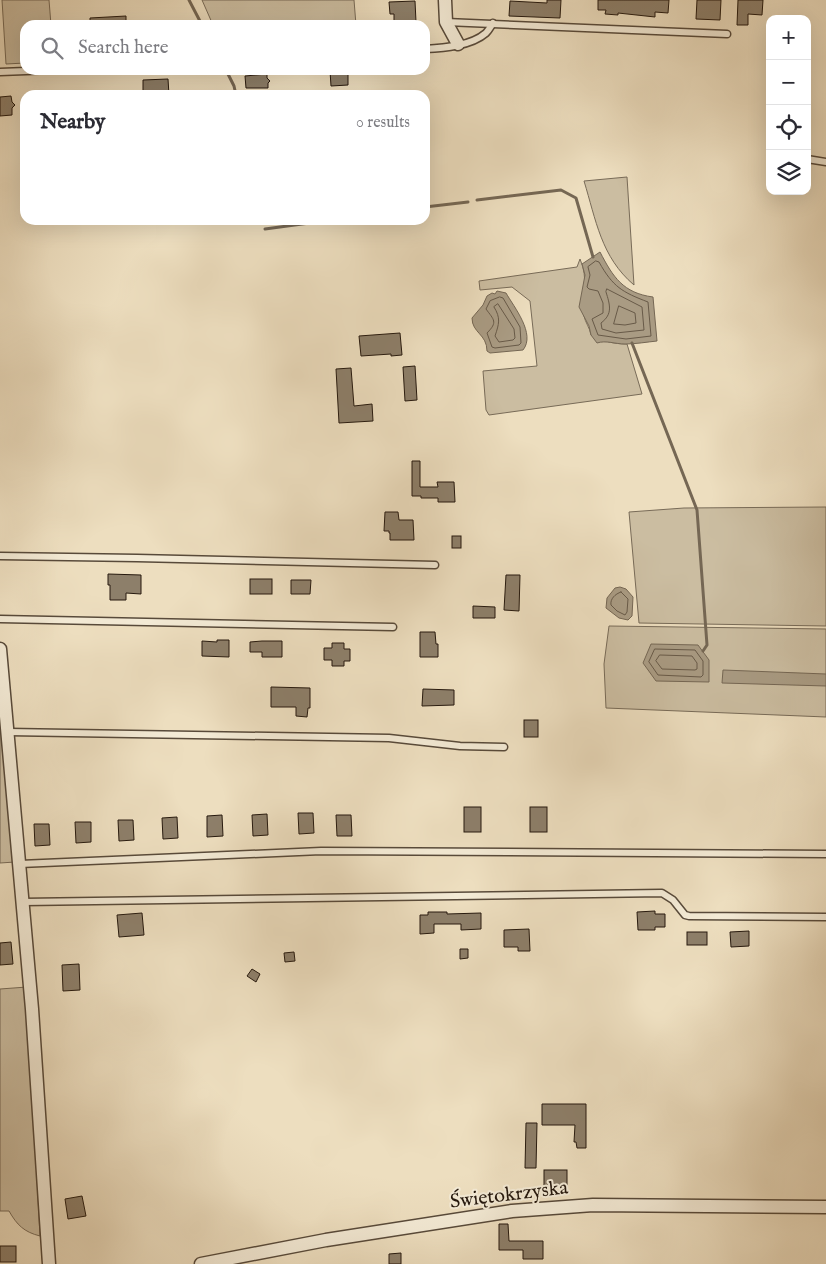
<!DOCTYPE html>
<meta charset="utf-8">
<style>
:root{--surface:#fff;--page:#f7f7f7;--text:#2b2b33;--muted:#7c7c81;--line:#e1e1e2}
body{margin:0;font-family:"IM FELL English",serif;background:var(--page);color:var(--text)}
.controls{position:absolute;right:15px;top:15px;display:grid;overflow:hidden;border-radius:10px;box-shadow:0 5px 20px #0002}
.controls button{width:45px;height:45px;display:grid;place-items:center;padding:0;border:0;border-bottom:1px solid var(--line);background:var(--surface);color:var(--text);font:25px sans-serif}
.list{margin:0;padding:0;list-style:none}
h2{display:flex;justify-content:space-between;align-items:center;height:65px;margin:0;padding:0 20px;font-size:21px}
h2 small{font-size:16px;font-weight:400;color:var(--muted)}
.icon{flex:none;width:28px;height:28px;fill:none;stroke:currentColor;stroke-width:2;stroke-linecap:round;stroke-linejoin:round}
.map{position:relative;flex:none;width:826px;height:1264px;overflow:hidden}
.search{position:absolute;background:var(--surface);box-shadow:0 5px 20px #0002;left:20px;top:20px;width:410px;height:55px;display:flex;align-items:center;gap:12px;box-sizing:border-box;padding:0 18px;border-radius:15px;color:var(--muted);font-size:19px}
.panel{position:absolute;background:var(--surface);box-shadow:0 5px 20px #0002;left:20px;top:90px;width:410px;height:135px;border-radius:15px}
.map>svg:first-child{display:block}
.green{fill:#cbbda1;stroke:#786b58}
.water{fill:#a99b83;stroke:#756754}
.lines{fill:none;stroke-linecap:round;stroke-linejoin:round}
.shore{stroke:#685a48;stroke-width:1}
.stream{stroke:#756754;stroke-width:3}
.building{fill:#8d7f6a;stroke:#26190e}
.service-casing{stroke:#584a3a;stroke-width:9}
.minor-casing{stroke:#584a3a;stroke-width:15}
.service{stroke:#f3ead5;stroke-width:6}
.minor{stroke:#f3ead5;stroke-width:12}
.labels{text-anchor:middle;dominant-baseline:central;stroke-width:4;stroke-linejoin:round;paint-order:stroke}
.street-label{font-size:20px;fill:#26190e;stroke:#f3ead5}
</style>
<div class="map">
<svg width="826" height="1264" viewBox="0 0 826 1264">
<rect width="100%" height="100%" fill="#eddebf"/>
<filter id="stains"><feTurbulence type="fractalNoise" baseFrequency=".004" numOctaves="4"/><feColorMatrix values="0 0 0 0 .2 0 0 0 0 .09 0 0 0 0 .02 0 0 0 .5 -.17"/></filter>
<radialGradient id="worn" r=".72"><stop offset=".6" stop-color="#630" stop-opacity="0"/><stop offset="1" stop-color="#630" stop-opacity=".3"/></radialGradient>
<g class="green">
<polygon points="2,0 49,0 51,25 25,25 25,63 6,64"/>
<polygon points="202,0 354,0 356,25 213,25"/>
<path d="M 627,177 L 634,285 C 601,257 596,220 584,181 Z"/>
<path d="M 580,259 C 589,279 582,295 584,316 C 585,322 590,328 591,335 C 603,341 613,344 627,344 L 642,394 L 489,415 L 486,410 L 483,371 L 537,366 L 530,301 L 512,287 L 480,290 L 479,281 L 577,267 Z"/>
<polygon points="826,507 826,626 639,623 629,512 684,508"/>
<polygon points="609,626 826,629 826,717 606,708 604,664"/>
<polygon points="6,731 15,862 0,863 0,732"/>
<path d="M 27,987 L 40,1236 C 24,1232 17,1225 9,1211 L 0,1211 L 0,989 Z"/>
</g>
<g class="water">
<path d="M 600,252 C 613,277 623,293 653,297 L 657,341 C 647,342 636,344 625,344 C 615,344 606,340 597,343 L 591,335 L 589,326 L 579,307 L 585,275 L 582,264 Z"/>
<path d="M 497,291 L 506,293 C 514,307 536,334 523,350 L 490,353 L 487,351 C 487,334 472,333 472,318 L 483,305 L 487,296 L 492,293 L 495,294 Z"/>
<polygon points="620,587 626,589 633,597 632,616 628,620 619,618 606,608 607,598 615,588"/>
<polygon points="651,644 698,645 709,660 709,682 656,681 643,663"/>
<polygon points="723,670 826,674 826,686 722,683"/>
</g>
<g class="lines">
<g class="shore">
<path d="M 596,261 L 599,262 C 613,287 622,292 648,302 L 651,336 L 626,339 L 598,335 L 592,319 L 603,313 L 603,303 L 598,291 L 589,289 L 587,287 L 590,275 L 588,267 Z"/>
<path d="M 607,289 L 642,307 L 644,330 L 616,333 L 602,329 L 601,323 C 613,314 610,305 606,292 Z"/>
<path d="M 500,297 L 503,298 L 520,327 L 521,343 L 519,345 L 495,348 L 492,347 L 487,333 C 498,322 494,320 486,309 L 490,301 Z"/>
<path d="M 498,304 L 514,329 L 515,338 L 513,340 L 499,342 L 495,336 C 499,324 501,318 494,307 Z"/>
<polygon points="619,306 635,313 636,323 625,325 614,324"/>
<path d="M 621,592 L 628,599 L 627,612 L 625,615 L 617,611 L 611,605 C 610,599 615,594 621,592 Z"/>
<polygon points="655,649 695,650 703,661 703,675 701,677 658,675 649,662"/>
<polygon points="660,655 692,656 697,663 697,669 695,670 662,669 656,661"/>
</g>
<g class="stream">
<polyline points="189,0 202,25"/>
<polyline points="227,72 234,86 236,95"/>
<polyline points="477,200 561,190 576,198 593,257"/>
<polyline points="425,207 468,202"/>
<polyline points="263,220 263,221"/>
<polyline points="265,229 332,220"/>
<polyline points="632,343 697,510 707,645 703,651"/>
</g>
</g>
<g class="building">
<polygon points="547,0 561,0 560,18 509,16 510,1 547,3"/>
<polygon points="598,0 669,0 668,13 655,12 655,17 618,13 618,15 605,14 606,10 598,10"/>
<polygon points="697,0 721,0 720,20 696,19"/>
<polygon points="738,0 763,0 762,15 748,14 748,25 737,25"/>
<polygon points="415,1 416,22 394,23 394,14 390,14 389,2"/>
<polygon points="126,16 126,25 90,25 90,18"/>
<polygon points="348,70 348,85 331,86 330,71"/>
<polygon points="267,74 267,78 270,81 268,83 268,88 246,88 245,76"/>
<polygon points="168,79 169,95 143,95 143,80"/>
<polygon points="11,96 12,102 15,105 12,108 12,115 0,116 0,97"/>
<polygon points="400,333 402,355 391,356 391,354 361,356 359,336"/>
<polygon points="415,366 417,400 405,401 403,367"/>
<polygon points="351,368 354,406 372,404 373,421 339,423 336,369"/>
<polygon points="412,461 420,461 420,487 438,487 437,482 454,482 455,502 438,502 438,498 421,498 421,496 412,496"/>
<polygon points="385,512 398,512 399,520 413,520 414,540 390,540 390,533 389,533 389,531 384,531"/>
<rect x="452" y="536" width="9" height="12"/>
<polygon points="108,574 141,575 141,594 126,593 126,600 110,600 110,585 108,585"/>
<polygon points="506,575 520,575 519,611 504,610"/>
<rect x="250" y="579" width="22" height="15"/>
<polygon points="291,580 311,580 310,594 291,594"/>
<polygon points="473,606 495,607 495,618 473,618"/>
<polygon points="420,632 435,632 436,644 438,644 438,657 420,657"/>
<polygon points="217,640 229,640 229,657 202,656 202,641 217,642"/>
<polygon points="262,641 282,641 282,657 262,657 262,652 250,652 250,642"/>
<polygon points="332,643 344,643 344,649 350,649 350,661 344,661 344,666 332,666 332,660 324,660 324,648 332,648"/>
<polygon points="271,687 310,688 310,708 308,708 307,717 296,716 296,707 271,707"/>
<polygon points="423,689 454,690 454,705 422,706"/>
<rect x="524" y="720" width="14" height="17"/>
<rect x="464" y="807" width="17" height="25"/>
<rect x="530" y="807" width="17" height="25"/>
<polygon points="298,813 313,813 314,833 299,834"/>
<polygon points="267,814 268,835 253,836 252,815"/>
<polygon points="222,815 223,836 207,837 207,816"/>
<polygon points="336,815 351,815 352,836 337,836"/>
<polygon points="177,817 178,838 163,839 162,818"/>
<polygon points="118,820 133,820 134,840 119,841"/>
<polygon points="75,822 91,822 91,842 76,843"/>
<polygon points="34,824 49,824 50,845 35,846"/>
<polygon points="655,911 655,914 665,914 665,927 655,927 655,930 638,930 637,912"/>
<polygon points="428,912 447,912 447,914 481,913 481,929 461,930 461,924 434,924 434,933 420,934 420,915 428,915"/>
<polygon points="142,913 144,935 119,937 117,915"/>
<polygon points="529,929 530,951 518,951 518,947 504,947 504,930"/>
<polygon points="749,931 749,946 731,947 730,932"/>
<rect x="687" y="932" width="20" height="13"/>
<polygon points="11,942 13,964 0,965 0,943"/>
<polygon points="460,949 468,949 468,958 460,959"/>
<polygon points="294,952 295,961 285,962 284,953"/>
<polygon points="79,964 80,990 63,991 62,965"/>
<polygon points="252,969 260,974 256,982 247,976"/>
<polygon points="542,1104 586,1104 586,1148 577,1148 576,1142 574,1142 575,1125 542,1125"/>
<polygon points="526,1123 537,1123 536,1168 525,1168"/>
<rect x="544" y="1170" width="23" height="16"/>
<polygon points="82,1196 86,1216 68,1219 65,1199"/>
<polygon points="499,1224 508,1224 509,1241 543,1241 543,1259 523,1259 523,1250 499,1250"/>
<rect x="0" y="1246" width="16" height="16"/>
<polygon points="401,1253 401,1264 389,1264 389,1254"/>
</g>
<g class="lines">
<defs>
<g id="service">
<polyline points="446,22 727,34"/>
<path d="M 425,49 C 444,48 471,46 486,33 C 489,30 491,26 493,23"/>
<polyline points="0,72 52,70"/>
<polyline points="807,159 826,162"/>
<polyline points="0,556 137,558 435,565"/>
<polyline points="0,619 393,627"/>
<polyline points="8,732 389,738 460,746 504,747"/>
<polyline points="20,864 321,851 826,854"/>
<polyline points="23,902 662,893 673,900 685,915 689,916 826,917"/>
</g>
<g id="minor">
<polyline points="445,0 446,22 458,44"/>
<polyline points="0,649 32,1009 49,1264"/>
<polyline points="201,1264 326,1240 512,1211 593,1205 826,1207"/>
</g>
</defs>
<use href="#service" class="service-casing"/>
<use href="#minor" class="minor-casing"/>
<use href="#service" class="service"/>
<use href="#minor" class="minor"/>
</g>
<g class="labels">
<g class="street-label">
<text transform="translate(509 1195) rotate(-7)">Świętokrzyska</text>
</g>
</g>
<rect width="100%" height="100%" filter="url(#stains)"/>
<rect width="100%" height="100%" fill="url(#worn)"/>
</svg>
<div class="controls">
<button>+</button>
<button>−</button>
<button><svg class="icon" aria-label="locate" viewBox="0 0 24 24"><circle cx="12" cy="12" r="6"/><path d="M12 2v4M12 18v4M2 12h4M18 12h4"/></svg></button>
<button><svg class="icon" aria-label="layers" viewBox="0 0 24 24"><path d="M12 4l9 5-9 5-9-5zM3 14l9 5 9-5"/></svg></button>
</div>
<div class="search"><svg class="icon" aria-label="search" viewBox="0 0 24 24"><circle cx="10" cy="10" r="6"/><path d="M15 15l6 6"/></svg>Search here</div>
<section class="panel">
<h2>Nearby<small>0 results</small></h2>
<ul class="list">
</ul>
</section>
</div>
